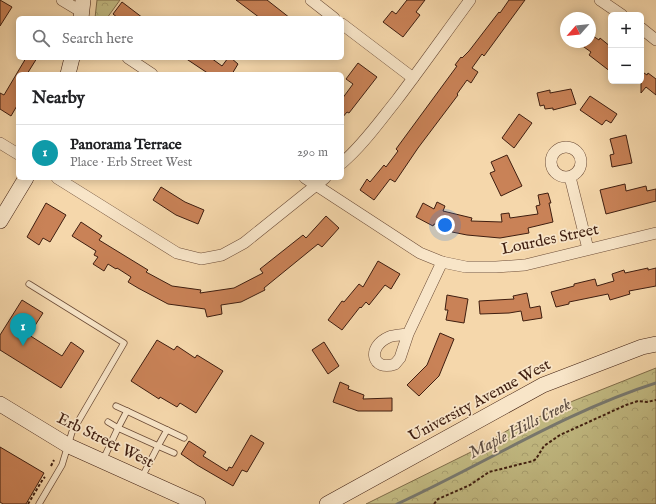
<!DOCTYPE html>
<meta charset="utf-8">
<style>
:root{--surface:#fff;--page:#f6f6f6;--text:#202124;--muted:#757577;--line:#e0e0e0;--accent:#ea580c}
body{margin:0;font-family:"IM FELL English",serif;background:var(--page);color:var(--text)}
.controls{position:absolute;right:12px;top:12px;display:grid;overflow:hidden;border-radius:6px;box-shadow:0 2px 10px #0003}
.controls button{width:36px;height:36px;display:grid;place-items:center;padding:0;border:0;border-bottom:1px solid var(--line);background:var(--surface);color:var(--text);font:20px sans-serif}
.compass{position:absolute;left:560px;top:12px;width:36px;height:36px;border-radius:50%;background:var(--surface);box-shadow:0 2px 10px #0003;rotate:243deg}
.you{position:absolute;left:445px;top:225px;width:14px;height:14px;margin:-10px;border:3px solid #fff;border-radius:50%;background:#1a73e8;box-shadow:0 0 0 6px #1a73e833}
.badge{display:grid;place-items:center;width:26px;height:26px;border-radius:50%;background:var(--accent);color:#fff;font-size:13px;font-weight:700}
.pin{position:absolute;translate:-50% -33px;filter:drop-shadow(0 1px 2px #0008)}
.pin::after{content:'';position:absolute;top:21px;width:14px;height:12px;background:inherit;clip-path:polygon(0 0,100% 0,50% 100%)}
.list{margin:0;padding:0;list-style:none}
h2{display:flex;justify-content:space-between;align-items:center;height:52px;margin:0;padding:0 16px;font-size:17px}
h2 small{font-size:13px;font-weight:400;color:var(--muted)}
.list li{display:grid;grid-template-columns:26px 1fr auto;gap:12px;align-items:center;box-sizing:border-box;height:56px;padding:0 16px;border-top:1px solid var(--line)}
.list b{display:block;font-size:15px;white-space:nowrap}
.list p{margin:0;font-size:13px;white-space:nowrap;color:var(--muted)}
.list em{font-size:13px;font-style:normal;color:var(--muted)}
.icon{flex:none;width:22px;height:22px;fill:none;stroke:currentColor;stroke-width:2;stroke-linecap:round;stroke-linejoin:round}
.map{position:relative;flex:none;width:656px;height:504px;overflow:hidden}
.search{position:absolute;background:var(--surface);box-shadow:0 2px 10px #0003;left:16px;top:16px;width:328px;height:44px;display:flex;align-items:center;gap:10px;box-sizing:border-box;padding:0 14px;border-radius:6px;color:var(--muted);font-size:15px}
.panel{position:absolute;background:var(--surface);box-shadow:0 2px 10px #0003;left:16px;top:72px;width:328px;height:108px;border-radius:6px}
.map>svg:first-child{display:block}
.forest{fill:url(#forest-crowns);stroke:#816d4a}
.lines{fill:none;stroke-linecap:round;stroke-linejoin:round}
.stream{stroke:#797a71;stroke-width:3}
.building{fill:#c98257;stroke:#3f1e10}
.lane-casing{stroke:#6c4c37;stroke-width:7}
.street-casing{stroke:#6c4c37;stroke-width:12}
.secondary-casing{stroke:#3f1e10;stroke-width:16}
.path{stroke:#3f1e10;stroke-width:2;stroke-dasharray:3 2;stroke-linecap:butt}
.lane{stroke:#f8e5c8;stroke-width:5.5}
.street{stroke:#f8e5c8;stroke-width:11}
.secondary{stroke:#f8e5c8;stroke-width:15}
.labels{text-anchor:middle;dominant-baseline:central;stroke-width:3.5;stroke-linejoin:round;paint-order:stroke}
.street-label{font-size:16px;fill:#3f1e10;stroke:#f8e5c8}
.water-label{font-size:17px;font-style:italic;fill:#5c4c41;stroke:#f8e5c8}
</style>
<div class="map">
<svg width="656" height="504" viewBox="0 0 656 504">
<defs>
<pattern id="forest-crowns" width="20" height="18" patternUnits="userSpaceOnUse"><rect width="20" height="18" fill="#c3bc84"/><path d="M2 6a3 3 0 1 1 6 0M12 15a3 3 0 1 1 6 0" fill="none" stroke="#a9a171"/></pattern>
</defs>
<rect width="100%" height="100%" fill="#f5d7ab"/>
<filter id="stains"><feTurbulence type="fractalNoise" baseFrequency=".005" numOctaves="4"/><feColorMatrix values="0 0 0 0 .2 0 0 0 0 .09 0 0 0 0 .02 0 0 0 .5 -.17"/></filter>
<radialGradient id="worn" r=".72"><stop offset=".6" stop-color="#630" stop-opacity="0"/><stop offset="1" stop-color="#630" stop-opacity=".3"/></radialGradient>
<g class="forest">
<polygon points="97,0 120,0 107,18 95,18"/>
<polygon points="656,368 656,504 366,504 471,452 515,426 549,413 573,401"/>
</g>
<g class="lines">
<path class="stream" d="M 397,504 C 484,464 565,412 656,383"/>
</g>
<g class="building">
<polygon points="0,0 12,7 0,26"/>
<polygon points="236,0 267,0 290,18 260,18"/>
<polygon points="407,0 425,0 416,12 420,15 403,37 383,22 392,11 396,14"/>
<polygon points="509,0 525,0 484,56 482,54 472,68 478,72 471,83 467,80 457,94 458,95 418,148 395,182 390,179 374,200 360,190 367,179 370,182 384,165 386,167 398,151 396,149 457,66 455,65 461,57 462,58 469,51 499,12 500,13"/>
<polygon points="122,2 143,18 118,18 113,14"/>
<polygon points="590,34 599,40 600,38 611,47 611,72 589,55 591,52 577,42 590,42"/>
<polygon points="26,58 37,58 27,74 18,74 18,104 11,116 0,109 0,93 4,95"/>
<polygon points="185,58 211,58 222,66 228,58 231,58 238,64 232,74 209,74"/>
<polygon points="358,63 377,77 349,113 347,112 342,118 342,99 353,84 346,79"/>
<polygon points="641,71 647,75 648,73 656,79 656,95 646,87 641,93"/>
<polygon points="571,89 576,104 553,110 553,108 545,109 544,105 540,106 537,93 550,90 550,93"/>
<polygon points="590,96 617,114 611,123 606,120 602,125 580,110"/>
<polygon points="519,114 532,123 514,148 502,138"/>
<polygon points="626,135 632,163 612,167 610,155 614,154 610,139"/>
<polygon points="507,155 522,186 501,196 490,173 495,171 491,162"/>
<polygon points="625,184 626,191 646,186 647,191 656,189 656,201 606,214 600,190"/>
<polygon points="161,187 185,202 204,210 198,224 176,215 153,200"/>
<polygon points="548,193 551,203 549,203 553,222 528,228 529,233 500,238 467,235 452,232 453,228 434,224 433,226 416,217 423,203 434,209 437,202 445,206 443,211 472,218 471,221 502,222 501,214 509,213 510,218 538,214 536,206 540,205 538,195"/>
<polygon points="46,203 66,215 50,242 43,238 39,245 27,237"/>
<polygon points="326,216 339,228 322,247 318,244 264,288 265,290 241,302 221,305 222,314 207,317 205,309 168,304 138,288 128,282 131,277 117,268 116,269 108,264 104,271 93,264 98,257 94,255 96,251 72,236 81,222 102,236 99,240 148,270 146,272 172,286 201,290 200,293 234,288 263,273 260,269 303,235 306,238"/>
<polygon points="378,261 400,274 391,289 385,285 369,305 366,302 361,308 360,307 342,330 328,320 342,301 344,302 359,284 363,287"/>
<polygon points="648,268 648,270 656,268 656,286 629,291 630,294 610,300 608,294 569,302 569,304 556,307 551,292 574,286 574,284 595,279 597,286 614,281 612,274 624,270 625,273"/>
<polygon points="527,293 530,308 540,306 542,318 523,321 521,311 509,313 480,314 479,301 514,299 513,296"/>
<polygon points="447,295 468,299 464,323 446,320 448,310 445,310"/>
<polygon points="22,300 43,313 29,335 62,356 71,342 84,351 61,388 0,350 0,335"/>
<polygon points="440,333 454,339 439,376 419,396 407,385 427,365"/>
<polygon points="157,340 174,350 177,346 195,358 197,355 223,371 196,413 180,403 177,407 160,397 159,399 131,381"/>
<polygon points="324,342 339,366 328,374 312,350"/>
<polygon points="340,382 349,386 348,389 364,395 363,399 392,398 392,411 358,411 333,402"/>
<polygon points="251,435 264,443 247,472 242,470 233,486 197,465 181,454 189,441 206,452 203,456 227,471 229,467 232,468"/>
<polygon points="0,447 44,473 26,504 3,504 0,502"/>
</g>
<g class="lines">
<defs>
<g id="lane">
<polyline points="29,284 124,343 72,432 62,465 39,504"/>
<polyline points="116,406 127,411"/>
<polyline points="108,422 118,428 127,411 184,438"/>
<polyline points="167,430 158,446 174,453"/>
<polyline points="103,460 118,428 158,446 141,479"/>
</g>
<g id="street">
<polyline points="62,0 82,12"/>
<polyline points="311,0 334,18"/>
<polyline points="600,0 622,15"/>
<polyline points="342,24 413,78"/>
<polyline points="641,28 656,40"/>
<polyline points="128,58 152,74"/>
<polyline points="0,143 18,154"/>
<circle cx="566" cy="162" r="15"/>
<path d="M 342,163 C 363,145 379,122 396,101 C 421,68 445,34 470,0"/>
<polyline points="570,177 588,249"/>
<polyline points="57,178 177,253 201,259 222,255 244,243 325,178"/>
<polyline points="305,178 420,253 442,262 466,267 496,267 525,265 656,233"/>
<path d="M 408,334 C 402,335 394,335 389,337 C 366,347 372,372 395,364 L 400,358 L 408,334 L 442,262"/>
</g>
<g id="secondary">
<polyline points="81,18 83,0"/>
<polyline points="68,74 72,58"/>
<polyline points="0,221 26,178"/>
<polyline points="0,404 69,446 198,504"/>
<polyline points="327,504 543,385 642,347 656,344"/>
</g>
</defs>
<use href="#lane" class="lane-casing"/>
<use href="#street" class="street-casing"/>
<use href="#secondary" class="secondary-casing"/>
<g class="path">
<polyline points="51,466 54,460"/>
<polyline points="28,504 43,479 45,477"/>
<polyline points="434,504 438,499 470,485 489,472 533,461 536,459 544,446 560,435 626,405 638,401 647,402 656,400"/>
</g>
<use href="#lane" class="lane"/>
<use href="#street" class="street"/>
<use href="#secondary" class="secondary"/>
</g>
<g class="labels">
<g class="street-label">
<text transform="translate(550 240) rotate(-12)">Lourdes Street</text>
<text transform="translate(480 401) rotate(-28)">University Avenue West</text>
<text transform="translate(105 441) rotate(26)">Erb Street West</text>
</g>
<g class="water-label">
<text transform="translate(520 429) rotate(-27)">Maple Hills Creek</text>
</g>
</g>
<rect width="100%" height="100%" filter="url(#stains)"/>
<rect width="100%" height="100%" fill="url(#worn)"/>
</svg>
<div class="controls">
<button>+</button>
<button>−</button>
</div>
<svg class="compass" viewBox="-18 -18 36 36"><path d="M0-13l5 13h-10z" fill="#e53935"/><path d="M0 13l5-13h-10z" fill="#757577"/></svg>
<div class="you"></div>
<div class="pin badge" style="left:23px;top:346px;background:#0f9aa8">1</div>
<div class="search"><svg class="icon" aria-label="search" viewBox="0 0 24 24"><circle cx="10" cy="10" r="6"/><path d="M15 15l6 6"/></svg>Search here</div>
<section class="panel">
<h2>Nearby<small></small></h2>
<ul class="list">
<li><span class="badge" style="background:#0f9aa8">1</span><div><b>Panorama Terrace</b><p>Place · Erb Street West</p></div><em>290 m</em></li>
</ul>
</section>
</div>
